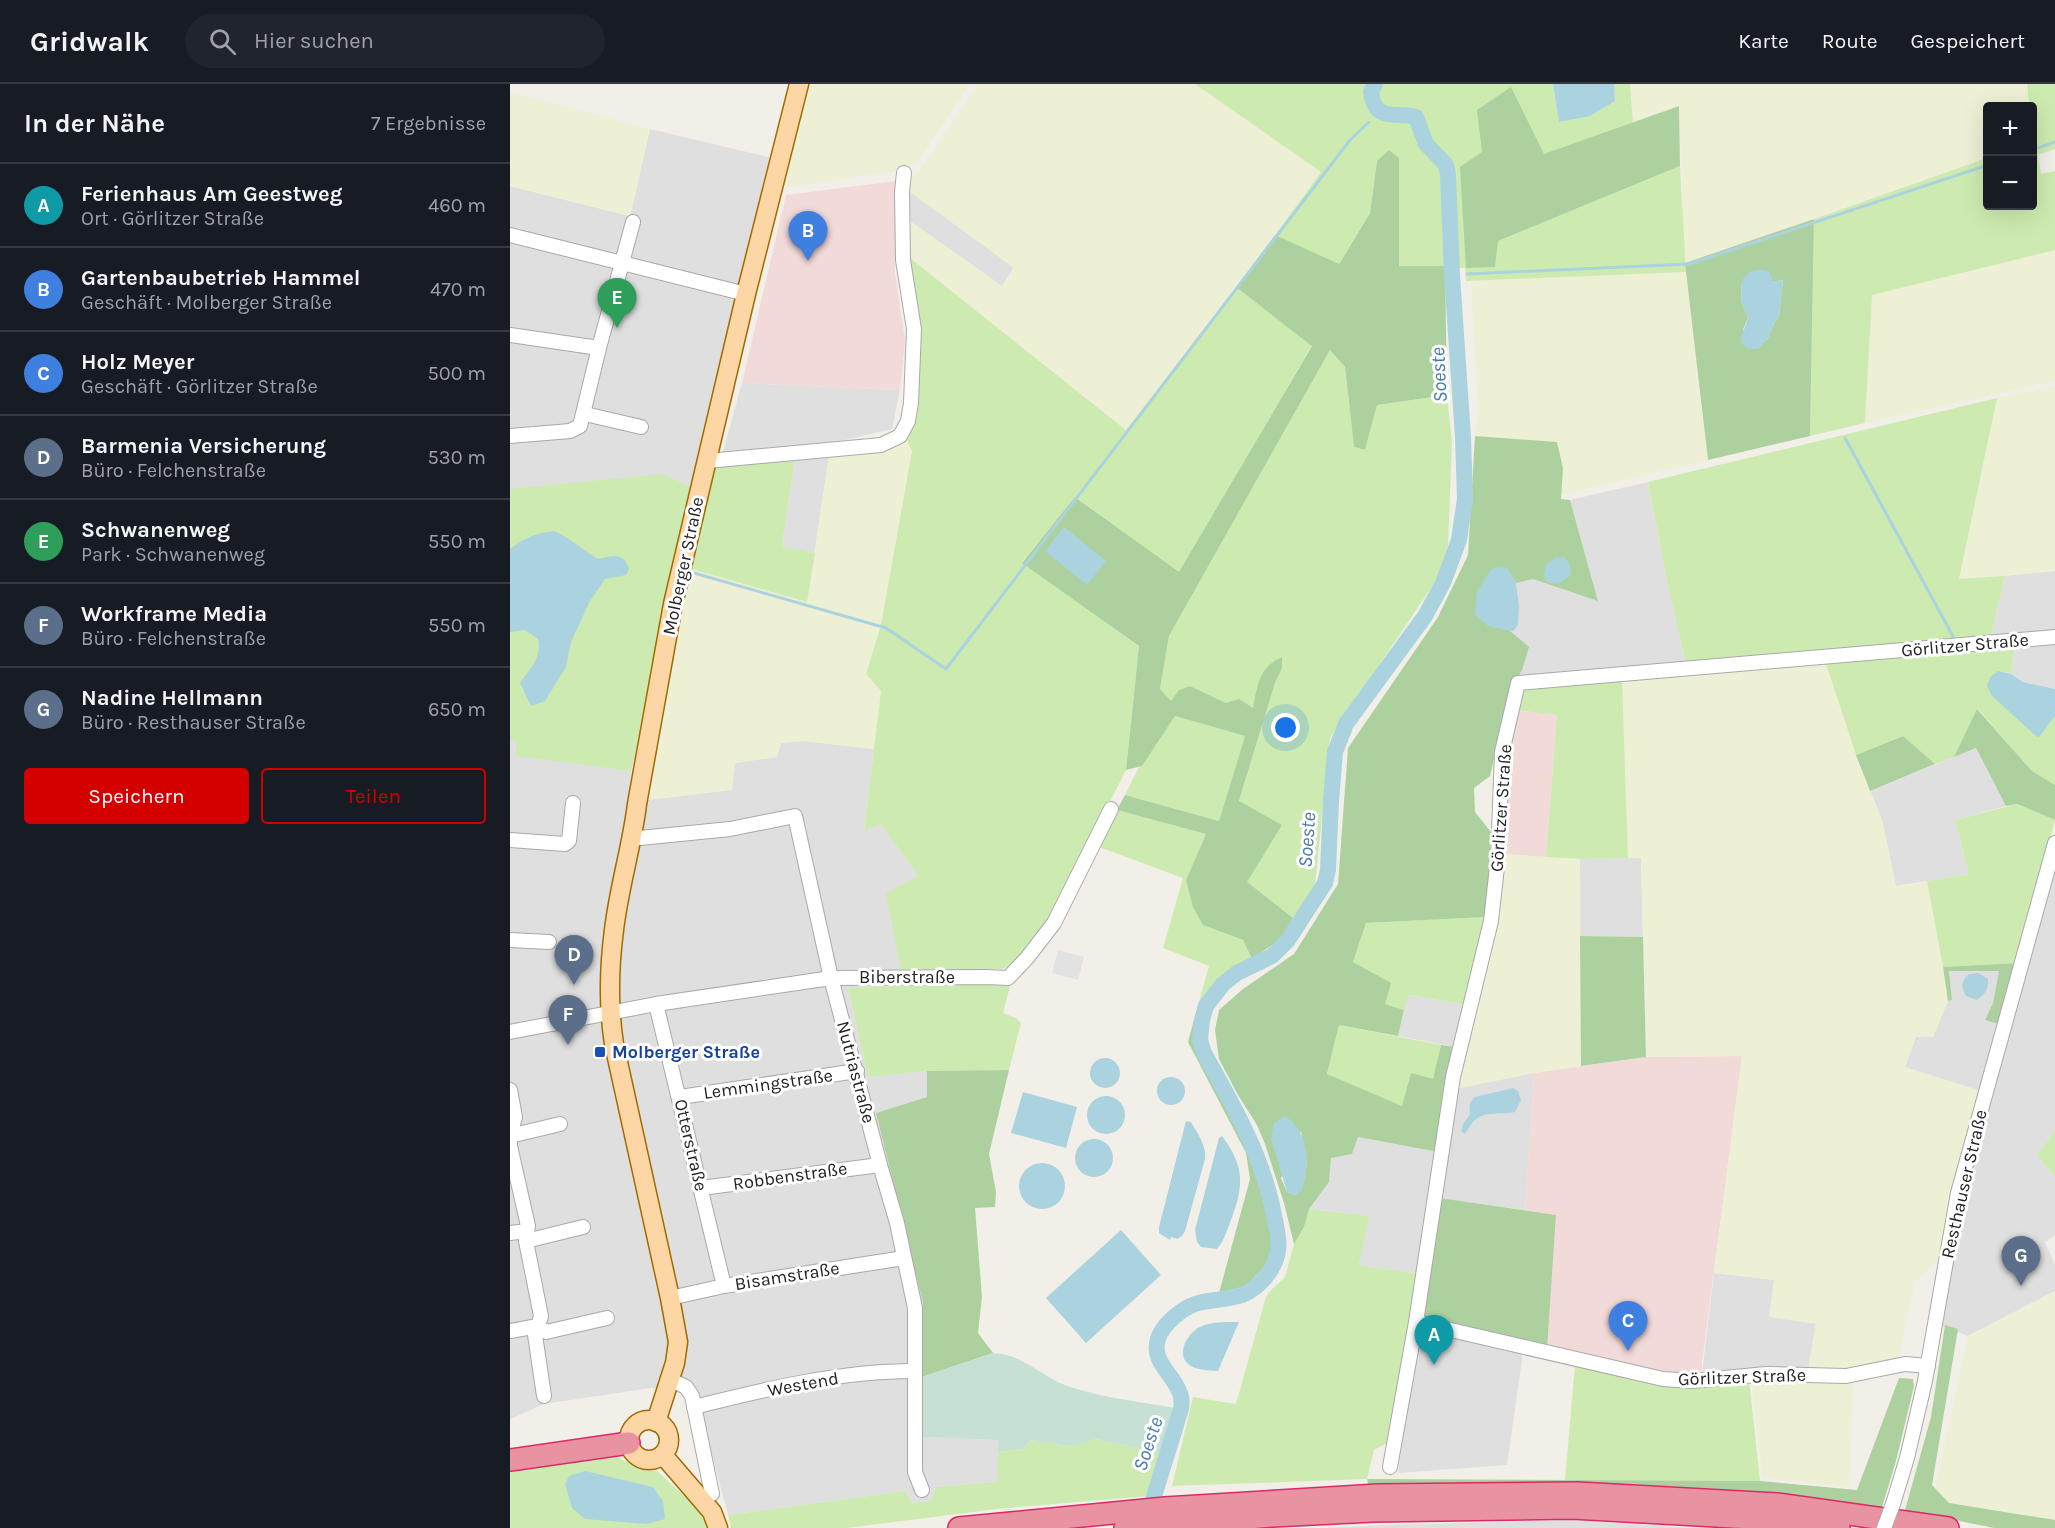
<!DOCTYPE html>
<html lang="de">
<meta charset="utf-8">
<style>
:root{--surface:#171b24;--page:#20242c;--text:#f1f3f6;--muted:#9ea1a6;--line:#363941;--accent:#d40000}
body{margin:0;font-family:Karla,sans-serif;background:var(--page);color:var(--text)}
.controls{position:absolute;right:18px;top:18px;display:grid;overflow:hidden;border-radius:6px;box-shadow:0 6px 24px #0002}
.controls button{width:54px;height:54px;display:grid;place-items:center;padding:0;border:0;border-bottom:2px solid var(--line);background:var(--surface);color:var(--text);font:30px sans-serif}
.you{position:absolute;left:776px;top:644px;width:21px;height:21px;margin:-15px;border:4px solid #fff;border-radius:50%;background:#1a73e8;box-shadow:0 0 0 9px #1a73e833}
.badge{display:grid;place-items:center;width:39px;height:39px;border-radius:50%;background:var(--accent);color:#fff;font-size:20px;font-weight:700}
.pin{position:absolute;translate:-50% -50px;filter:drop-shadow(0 2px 3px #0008)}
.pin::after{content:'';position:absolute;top:32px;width:21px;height:18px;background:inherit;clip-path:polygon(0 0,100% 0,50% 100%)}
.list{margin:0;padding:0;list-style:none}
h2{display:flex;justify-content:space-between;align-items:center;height:78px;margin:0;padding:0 24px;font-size:26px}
h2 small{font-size:20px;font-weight:400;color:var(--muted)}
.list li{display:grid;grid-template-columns:39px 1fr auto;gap:18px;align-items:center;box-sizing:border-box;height:84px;padding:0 24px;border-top:2px solid var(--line)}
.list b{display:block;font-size:22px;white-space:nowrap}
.list p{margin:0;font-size:20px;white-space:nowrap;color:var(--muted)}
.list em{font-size:20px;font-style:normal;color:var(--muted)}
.actions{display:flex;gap:12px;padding:18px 24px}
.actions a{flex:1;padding:14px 0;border:2px solid var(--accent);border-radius:6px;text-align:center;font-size:21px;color:var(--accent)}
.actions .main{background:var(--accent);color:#fff}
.icon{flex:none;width:33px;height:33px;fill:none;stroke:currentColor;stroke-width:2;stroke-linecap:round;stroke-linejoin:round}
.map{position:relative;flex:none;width:1545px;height:1444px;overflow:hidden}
header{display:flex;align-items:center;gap:36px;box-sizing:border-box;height:84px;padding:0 30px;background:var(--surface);border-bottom:2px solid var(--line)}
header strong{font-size:28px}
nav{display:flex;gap:33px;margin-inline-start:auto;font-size:21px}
.search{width:420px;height:54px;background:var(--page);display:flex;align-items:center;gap:15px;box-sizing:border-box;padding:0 21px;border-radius:33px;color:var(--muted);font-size:22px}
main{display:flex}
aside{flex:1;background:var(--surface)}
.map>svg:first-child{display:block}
.residential{fill:#e0dfdf}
.commercial{fill:#f2dad9}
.farmland{fill:#eef0d5}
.grass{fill:#cdebb0}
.forest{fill:#add19e;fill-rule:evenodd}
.wetland{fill:#c6e0d4}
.parking{fill:#e2e2e2}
.water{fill:#aad3df}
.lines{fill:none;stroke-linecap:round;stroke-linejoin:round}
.stream{stroke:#aad3df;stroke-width:3}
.river{stroke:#aad3df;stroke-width:16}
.minor-casing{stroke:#a9a9a9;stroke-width:16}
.major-casing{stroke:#a06b00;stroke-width:21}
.highway-casing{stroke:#dc2a67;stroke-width:24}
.minor{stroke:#fff;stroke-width:14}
.major{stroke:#fcd6a4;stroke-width:18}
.highway{stroke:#e892a2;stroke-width:21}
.minor-bridge-casing{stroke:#a9a9a9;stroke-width:16;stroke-linecap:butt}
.minor-bridge{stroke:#fff;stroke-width:14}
.transit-dot{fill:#1a4fb4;stroke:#fff;stroke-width:2}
.labels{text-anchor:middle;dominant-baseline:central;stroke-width:6;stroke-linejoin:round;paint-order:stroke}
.street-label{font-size:18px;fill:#222;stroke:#fff}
.transit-label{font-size:18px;font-weight:bold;fill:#164399;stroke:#fff;text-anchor:start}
.water-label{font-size:20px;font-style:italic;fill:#4a7aab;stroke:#fff}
</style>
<header>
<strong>Gridwalk</strong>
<div class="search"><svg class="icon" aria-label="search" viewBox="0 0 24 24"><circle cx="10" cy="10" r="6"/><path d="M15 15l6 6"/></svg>Hier suchen</div>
<nav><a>Karte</a><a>Route</a><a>Gespeichert</a></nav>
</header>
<main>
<aside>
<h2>In der Nähe<small>7 Ergebnisse</small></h2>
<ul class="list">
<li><span class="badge" style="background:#0f9aa8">A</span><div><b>Ferienhaus Am Geestweg</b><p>Ort · Görlitzer Straße</p></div><em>460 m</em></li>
<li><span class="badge" style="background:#3f7fe0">B</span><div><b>Gartenbaubetrieb Hammel</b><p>Geschäft · Molberger Straße</p></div><em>470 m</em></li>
<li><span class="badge" style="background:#3f7fe0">C</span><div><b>Holz Meyer</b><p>Geschäft · Görlitzer Straße</p></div><em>500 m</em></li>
<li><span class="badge" style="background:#5c6f8a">D</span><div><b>Barmenia Versicherung</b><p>Büro · Felchenstraße</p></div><em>530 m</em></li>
<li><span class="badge" style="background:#2e9e5b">E</span><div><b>Schwanenweg</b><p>Park · Schwanenweg</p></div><em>550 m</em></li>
<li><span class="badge" style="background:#5c6f8a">F</span><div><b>Workframe Media</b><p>Büro · Felchenstraße</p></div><em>550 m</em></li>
<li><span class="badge" style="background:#5c6f8a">G</span><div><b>Nadine Hellmann</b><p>Büro · Resthauser Straße</p></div><em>650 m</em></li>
</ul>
<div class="actions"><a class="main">Speichern</a><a>Teilen</a></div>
</aside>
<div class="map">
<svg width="1545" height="1444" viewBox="0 0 1545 1444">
<rect width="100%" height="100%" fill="#f2efe9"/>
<g class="residential">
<polygon points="140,45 263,74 184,405 121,687 120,717 225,679 267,673 271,659 294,657 364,665 354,747 371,740 409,793 377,810 394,902 338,904 358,992 417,987 417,1013 366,1029 413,1219 412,1353 489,1356 488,1398 426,1403 422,1417 402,1419 395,1407 218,1431 185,1306 141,1304 34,1320 0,1335 0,102 120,132"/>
<polygon points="399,107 504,183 492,202 397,135"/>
<polygon points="232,299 390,306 382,345 322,359 212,371"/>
<polygon points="319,371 305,469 272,463 285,374"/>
<polygon points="1138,398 1158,502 1176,581 1016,594 1010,591 1012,586 1000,547 1003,547 1009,522 1006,499 1023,495 1088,516 1060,416"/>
<polygon points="1545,487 1545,605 1513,598 1501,590 1507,551 1480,556 1495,492"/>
<polygon points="1466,664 1496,722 1445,736 1459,790 1386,802 1372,736 1360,707"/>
<polygon points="1131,774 1133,853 1070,852 1070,775"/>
<polygon points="1545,788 1545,1046 1527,1071 1545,1093 1545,1151 1535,1158 1545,1181 1545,1207 1458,1252 1419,1237 1442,1109 1395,983 1406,953 1423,953 1438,917 1442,916 1439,887 1490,887 1483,919 1475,936 1517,879"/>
<polygon points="898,911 955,921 945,963 888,952"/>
<polygon points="1024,989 1015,1126 930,1114 945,1005"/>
<polygon points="848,1053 928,1068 909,1190 849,1181 858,1132 799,1125 819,1098 821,1074"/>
<polygon points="1204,1189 1265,1196 1306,1240 1298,1287 1192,1290"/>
<polygon points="909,1243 1013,1268 997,1381 888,1389"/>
<polygon points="1063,1436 1178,1444 810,1444 872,1441"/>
</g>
<g class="commercial">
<polygon points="386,97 385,189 395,256 390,306 232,299 276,111"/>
<polygon points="1005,626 1047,631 1036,773 992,770 997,667"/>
<polygon points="1232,972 1192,1279 1192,1290 1156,1292 1037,1266 1046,1131 1015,1126 1024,989 1136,973"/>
</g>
<g class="farmland">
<polygon points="299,0 460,0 405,81 398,85 273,104"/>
<polygon points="468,0 685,0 812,88 617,346 400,174 397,135 492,202 504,184 399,107 397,98 404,93 427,62"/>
<polygon points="1120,0 1517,0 1519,22 1478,22 1477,74 1175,179 1169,22 1123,39"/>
<polygon points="0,8 140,45 120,132 0,102"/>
<polygon points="1545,166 1545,297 1355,339 1361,211"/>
<polygon points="1176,188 1198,376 1051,411 1053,384 1047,358 965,352 968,323 961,197"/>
<polygon points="1545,302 1545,487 1449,496 1487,314"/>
<polygon points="395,353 402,367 371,541 356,589 371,607 364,665 294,657 271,659 267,673 225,679 222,706 130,717 178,484 297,517 319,371"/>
<polygon points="1315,577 1346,671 1372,736 1386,802 1417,797 1433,883 1438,917 1423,953 1405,953 1395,983 1468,1006 1442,1109 1431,1172 1405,1198 1388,1277 1352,1286 1298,1287 1306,1240 1259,1233 1264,1196 1204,1189 1232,972 1136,973 1131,774 1118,774 1112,595"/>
<polygon points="992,770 1070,775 1071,982 1024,989 945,1005"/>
<polygon points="1545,1207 1545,1436 1438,1419 1425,1405 1458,1252"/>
<polygon points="1243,1295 1343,1296 1340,1403 1253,1394 1243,1316"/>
</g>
<g class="grass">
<polygon points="685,0 1043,0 1049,38 1105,17 1104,0 1120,0 1123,39 1034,71 1027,58 988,157 1170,82 1176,188 956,197 955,184 889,182 889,74 867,77 860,129 828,181 765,151 811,88"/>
<polygon points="1517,0 1545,0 1545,65 1528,71 1531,90 1545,87 1545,166 1362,211 1355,339 1300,352 1304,135 1477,74 1478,122 1522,122 1522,22 1519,22"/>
<polygon points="400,174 616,346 726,203 802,261 669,489 566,413 512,478 629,562 616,686 539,838 513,870 500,882 491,885 391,888 376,809 408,792 371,740 354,747 371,607 356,590 371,541 402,367 395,353 407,321 411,249"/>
<polygon points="820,266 835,283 844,363 855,366 867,321 937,311 942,358 938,462 927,495 820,654 805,802 783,834 737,799 729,718 765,599 771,584 747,602 743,624 716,619 680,602 661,618 650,605 659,552"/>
<polygon points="1487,314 1449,495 1495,492 1480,556 1176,581 1158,502 1138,398"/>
<polygon points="285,374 272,462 305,469 297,518 178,484 202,384"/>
<polygon points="153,390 184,405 121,687 6,672 6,657 0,655 0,405"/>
<polygon points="1505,562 1501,590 1494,588 1530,652 1545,632 1545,701 1522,687 1468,625 1444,673 1425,680 1393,652 1346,671 1315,577"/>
<polygon points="1112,595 1118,774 1070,775 1036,773 1047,631 1005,626 1009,604"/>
<polygon points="665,632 735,652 709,737 615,711 629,683 632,682"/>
<polygon points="1507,720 1545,736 1507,879 1433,883 1417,797 1459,790 1445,736"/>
<polygon points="607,726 696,750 676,796 694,841 733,856 742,875 710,897 691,922 688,921 699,882 653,864 673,794 589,763"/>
<polygon points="976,833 955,921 899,911 894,926 875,920 843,878 856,839"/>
<polygon points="496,897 501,899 493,929 506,934 511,939 499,986 417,987 358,993 338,904"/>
<polygon points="829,941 931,961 924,995 892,1022 817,991"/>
<polygon points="1545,1046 1545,1093 1527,1071"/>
<polygon points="799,1125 859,1132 849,1181 909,1190 881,1357 864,1366 857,1395 662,1402 683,1313 726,1320 755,1216 758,1209 775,1193 784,1160 794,1143"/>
<polygon points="1065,1281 1154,1300 1239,1295 1250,1397 1055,1396"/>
<polygon points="586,1355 649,1369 638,1412 487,1425 337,1444 221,1444 218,1431 395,1407 402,1419 421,1417 426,1403 487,1398 488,1368 513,1365 521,1356 534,1359 562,1362"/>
<polygon points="104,1372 134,1386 147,1387 188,1425 198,1444 0,1444 0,1388"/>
</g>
<g class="forest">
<polygon points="1001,3 1034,70 1169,22 1170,82 988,157 985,183 956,184 950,83 972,68 967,26"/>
<path d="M 879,66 L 889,74 L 889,182 L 935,182 L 937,311 L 867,321 L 855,366 L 844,363 L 835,283 L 820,266 L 659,552 L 650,605 L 661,617 L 669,606 L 680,602 L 716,619 L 729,615 L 743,624 C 747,602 749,583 772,573 L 772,584 L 765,599 L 729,717 L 772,741 L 737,798 L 783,834 L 772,854 L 742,875 L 733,856 L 693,841 L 683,823 L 676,796 L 696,750 L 607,726 L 615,711 L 709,737 L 735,652 L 665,632 L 632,682 L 616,686 L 629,562 L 512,479 L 565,413 L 669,488 L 802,262 L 726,203 L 765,151 L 829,180 L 860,129 L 867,77 Z"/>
<path d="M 1304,135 L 1300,352 L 1198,376 L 1175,179 ZM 1232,196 L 1263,198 L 1273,196 L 1269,232 L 1264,239 L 1257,256 L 1233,246 L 1238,233 L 1231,217 Z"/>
<path d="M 965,352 L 1047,358 L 1053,384 L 1051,415 L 1060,416 L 1088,517 L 1023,495 L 1006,499 L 997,485 L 989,544 L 1000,547 L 1019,563 L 1012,586 L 1000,608 L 980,692 L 964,704 L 965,728 L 981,748 L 976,833 L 856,839 L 843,878 L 881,899 L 875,920 L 894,926 L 888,952 L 829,941 L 817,990 L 892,1022 L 901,989 L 923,995 L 931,961 L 945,963 L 928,1068 L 848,1053 L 842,1070 L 821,1074 L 819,1098 L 799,1125 L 794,1143 L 784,1160 L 774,1119 L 755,1060 L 747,1041 L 728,1011 L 709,975 L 705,946 L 709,926 L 733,905 L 784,870 L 828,800 L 838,664 L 928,533 L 958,471 ZM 791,1047 C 796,1074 802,1086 786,1111 L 777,1108 L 771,1094 Z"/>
<polygon points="1467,625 1522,687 1545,701 1545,736 1507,720 1496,722 1466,664 1444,673"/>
<polygon points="1393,652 1425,680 1360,707 1346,671"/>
<polygon points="1070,852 1133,853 1136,973 1071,982"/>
<polygon points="1507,879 1489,940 1475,936 1483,919 1489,887 1439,887 1442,916 1438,917 1433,883"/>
<polygon points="688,921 691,922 688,960 742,1069 756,1105 764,1161 755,1182 736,1202 709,1209 740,1095 736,1069 678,958"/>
<polygon points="499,986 479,1070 486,1108 485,1123 465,1124 472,1213 468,1249 483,1269 412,1293 413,1219 366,1029 417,1013 417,987"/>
<polygon points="930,1114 1046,1131 1037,1266 912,1234"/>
<polygon points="1435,1241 1448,1245 1422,1401 1439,1419 1545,1436 1545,1444 1484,1444 1395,1426 1421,1333"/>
<polygon points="1389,1294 1403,1295 1404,1302 1386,1377 1372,1423 1267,1415 859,1404 857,1395 1250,1397 1347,1406"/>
</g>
<path class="wetland" d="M 483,1269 C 515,1271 529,1291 555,1301 C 587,1313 631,1318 665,1324 L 649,1369 L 586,1355 L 563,1362 L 534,1359 L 521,1356 L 513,1365 L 488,1368 L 488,1356 L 412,1353 L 412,1293 Z"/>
<polygon class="parking" points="548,866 574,873 568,896 542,889"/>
<g class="water">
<polygon points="1043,0 1104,0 1105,17 1080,32 1049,38"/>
<polygon points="1251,185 1260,188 1263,198 1273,196 1269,232 1264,239 1257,256 1248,265 1238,265 1230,258 1238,233 1231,218 1232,196 1240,188"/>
<polygon points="554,443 596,477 577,501 535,467"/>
<path d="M 44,447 C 60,454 73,466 88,475 C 103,471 114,468 119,485 L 116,491 L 95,495 L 80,517 L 61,558 L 56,583 L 35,617 L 21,622 L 10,599 C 20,584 32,574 28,555 L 15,546 L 0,548 L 0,465 C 14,454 26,449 44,447 Z"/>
<path d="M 1047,473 L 1054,473 C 1061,479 1061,483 1060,492 L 1048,500 L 1036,498 L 1034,491 L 1036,480 Z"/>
<polygon points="991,483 997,484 1006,499 1009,522 1008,541 1003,547 1000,547 978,542 965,531 967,508 981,485"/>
<polygon points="1488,587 1501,590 1513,598 1545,605 1545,632 1530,652 1527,653 1482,612 1477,602 1480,593"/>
<path d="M 1468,889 L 1478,895 C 1478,906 1476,909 1467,916 L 1456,912 C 1451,902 1450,898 1459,890 Z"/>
<circle cx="595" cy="989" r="15"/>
<circle cx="661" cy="1007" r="14"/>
<path d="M 1003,1004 L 1008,1007 L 1011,1016 L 1005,1028 C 992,1031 973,1026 963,1038 C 960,1041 958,1046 955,1050 L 951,1047 L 953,1040 L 960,1030 C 959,1023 959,1018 965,1013 Z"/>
<polygon points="513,1008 567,1023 556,1064 501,1049"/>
<circle cx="596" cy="1031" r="19"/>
<path d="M 775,1032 C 799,1047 800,1081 792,1106 L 786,1111 L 777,1108 L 761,1054 L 764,1039 Z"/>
<path d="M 676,1037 L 681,1038 C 687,1049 697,1062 695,1075 L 675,1147 L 672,1152 L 667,1155 L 661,1153 L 660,1156 L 649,1149 L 649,1143 Z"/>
<path d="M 712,1052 C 735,1083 734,1101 721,1136 C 717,1146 714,1157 707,1165 L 691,1163 L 687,1158 L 685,1146 L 709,1054 Z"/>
<circle cx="584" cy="1074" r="19"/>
<circle cx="532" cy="1102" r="23"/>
<polygon points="611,1146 651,1191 576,1259 536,1214"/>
<path d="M 729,1238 L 708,1287 C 701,1287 692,1286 685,1284 C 664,1276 674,1253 688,1244 C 700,1237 716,1238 729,1238 Z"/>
<polygon points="75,1387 143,1403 153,1417 155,1435 137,1440 75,1435 62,1424 55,1400 59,1392"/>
</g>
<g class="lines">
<g class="stream">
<polyline points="1522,66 1545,58"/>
<polyline points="957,190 1179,180 1478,81"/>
<polyline points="1335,354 1445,556"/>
<polyline points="184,489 376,544 436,585 840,56 859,38"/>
</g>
<path class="river" d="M 637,1435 L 671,1325 C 672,1319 672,1313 669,1307 C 662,1289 641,1277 648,1255 C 651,1245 657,1240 664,1233 C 689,1211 704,1220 732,1211 C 749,1204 765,1186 768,1167 C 770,1155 766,1142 764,1131 C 753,1072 723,1021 694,969 L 690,956 L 692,936 L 696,922 L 713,900 L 727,889 L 762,872 L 778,856 L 815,799 L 818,786 L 821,717 L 825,668 L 836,640 L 915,532 L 933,499 L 949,456 L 955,415 L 953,353 L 942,191 L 938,91 L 936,81 L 916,60 L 906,33 C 888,27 865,40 861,8 L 865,0"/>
<defs>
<g id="minor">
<polyline points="0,151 236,210"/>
<polyline points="0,251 89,264"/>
<polyline points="75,330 131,343"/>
<polyline points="0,352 60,347 70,342 89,264 123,138"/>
<polyline points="197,377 371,361 390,352 398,337 401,319 404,245 393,176 392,108 394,89"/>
<polyline points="123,753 130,754 220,745 285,732 321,894 370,1081 387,1139 405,1224 405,1388 412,1406"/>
<polyline points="0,756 55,760 59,757 63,719"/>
<polyline points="0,856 39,858"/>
<polyline points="146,920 214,1202"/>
<polyline points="0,948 146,920 321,894 476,893 498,894 517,874 544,839 601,725"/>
<polyline points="0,1006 5,1033 0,1052 0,1062 18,1142 16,1157 31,1232 28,1242 0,1247"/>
<polyline points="170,1013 347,987"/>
<polyline points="0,1052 50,1040"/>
<polyline points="191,1104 370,1081"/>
<polyline points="0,1149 17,1147"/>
<polyline points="16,1157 73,1143"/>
<polyline points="160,1214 214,1202 394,1174"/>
<polyline points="906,1238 1153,1295 1183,1297 1256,1290 1336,1292 1395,1280 1418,1282"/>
<polyline points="28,1242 36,1248 97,1234"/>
<polyline points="24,1244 34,1312"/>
<polyline points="161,1296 176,1303 182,1312 202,1410"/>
<path d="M 184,1323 C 256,1305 330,1287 404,1287"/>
<polyline points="880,1383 906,1238 943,993 981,837 988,774 992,668 1008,599 1545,553"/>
<polyline points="1383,1420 1397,1374 1415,1297 1448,1109 1545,759"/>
</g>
<g id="major">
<circle cx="139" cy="1356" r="20"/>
<path d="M 146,1338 L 165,1279 L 168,1258 L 160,1214 L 104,960 C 98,921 99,884 104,846 C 109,803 122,762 127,720 L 163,520 L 236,210 L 289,0"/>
<polyline points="153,1371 202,1428 208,1444"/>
</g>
<g id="highway">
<polyline points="0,1376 119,1359"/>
<polyline points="449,1444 655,1424 868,1411 1067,1409 1267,1420 1438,1444"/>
<polyline points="615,1444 763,1432 863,1427 1062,1424 1241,1434 1329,1444"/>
</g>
</defs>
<use href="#minor" class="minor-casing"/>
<use href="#major" class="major-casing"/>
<use href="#highway" class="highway-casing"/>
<use href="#minor" class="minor"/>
<use href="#major" class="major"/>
<use href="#highway" class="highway"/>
<defs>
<polyline id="minor-bridge" points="1374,1444 1383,1420"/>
</defs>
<use href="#minor-bridge" class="minor-bridge-casing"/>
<use href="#minor-bridge" class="minor-bridge"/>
</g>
<rect class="transit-dot" x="84" y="962" width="12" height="12" rx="3"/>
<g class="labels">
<g class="street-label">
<text transform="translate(173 482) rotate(-78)">Molberger Straße</text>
<text transform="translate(1455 561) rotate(-5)">Görlitzer Straße</text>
<text transform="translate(991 724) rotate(-86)">Görlitzer Straße</text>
<text x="397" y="893">Biberstraße</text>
<text transform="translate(346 988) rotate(75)">Nutriastraße</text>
<text transform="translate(258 1000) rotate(-8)">Lemmingstraße</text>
<text transform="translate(181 1061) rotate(77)">Otterstraße</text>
<text transform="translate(280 1092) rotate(-8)">Robbenstraße</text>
<text transform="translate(1454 1100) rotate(-77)">Resthauser Straße</text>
<text transform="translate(277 1192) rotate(-9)">Bisamstraße</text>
<text transform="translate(1232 1293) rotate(-2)">Görlitzer Straße</text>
<text transform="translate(293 1300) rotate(-10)">Westend</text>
</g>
<g class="transit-label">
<text x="102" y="968">Molberger Straße</text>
</g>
<g class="water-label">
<text transform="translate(929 291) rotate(-93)">Soeste</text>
<text transform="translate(797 756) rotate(-86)">Soeste</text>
<text transform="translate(638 1360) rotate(-72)">Soeste</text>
</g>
</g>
</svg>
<div class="controls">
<button>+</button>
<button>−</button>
</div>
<div class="you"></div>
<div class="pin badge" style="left:924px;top:1281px;background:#0f9aa8">A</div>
<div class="pin badge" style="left:298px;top:177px;background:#3f7fe0">B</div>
<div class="pin badge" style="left:1118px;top:1267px;background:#3f7fe0">C</div>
<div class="pin badge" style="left:64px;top:901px;background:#5c6f8a">D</div>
<div class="pin badge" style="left:107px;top:244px;background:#2e9e5b">E</div>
<div class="pin badge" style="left:58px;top:961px;background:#5c6f8a">F</div>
<div class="pin badge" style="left:1511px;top:1202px;background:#5c6f8a">G</div>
</div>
</main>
